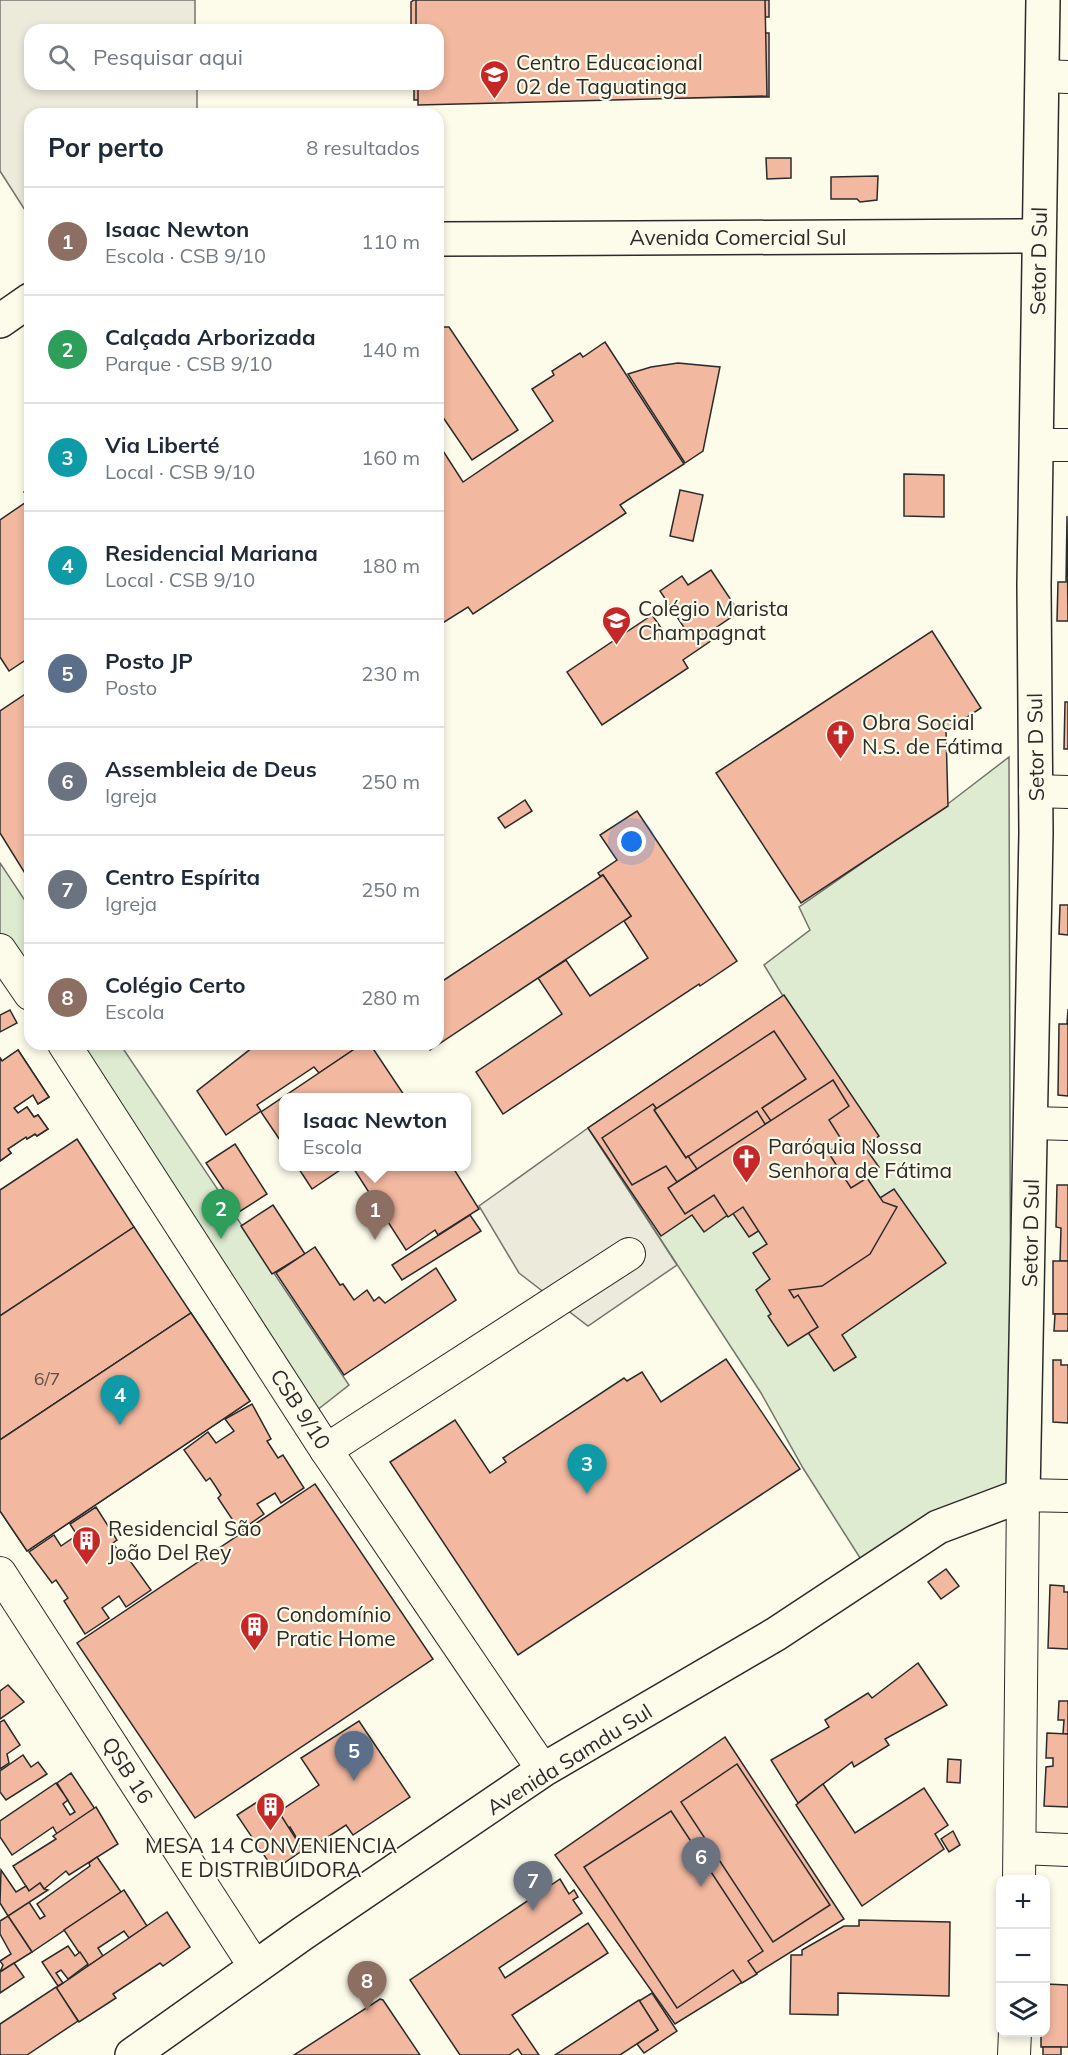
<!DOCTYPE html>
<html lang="pt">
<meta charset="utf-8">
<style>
:root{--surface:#fff;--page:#f6f6f7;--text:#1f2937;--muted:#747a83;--line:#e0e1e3;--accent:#d93025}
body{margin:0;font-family:Mulish,sans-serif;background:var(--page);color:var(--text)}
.controls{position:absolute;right:18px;bottom:18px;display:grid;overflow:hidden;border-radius:12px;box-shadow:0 3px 9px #0003}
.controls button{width:54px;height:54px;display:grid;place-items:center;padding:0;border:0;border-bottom:2px solid var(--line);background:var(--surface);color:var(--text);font:30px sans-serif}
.you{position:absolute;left:632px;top:842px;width:21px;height:21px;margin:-15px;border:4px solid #fff;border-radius:50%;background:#1a73e8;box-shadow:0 0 0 9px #1a73e833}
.badge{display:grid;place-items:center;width:39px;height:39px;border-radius:50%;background:var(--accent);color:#fff;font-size:20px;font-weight:700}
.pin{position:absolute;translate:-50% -50px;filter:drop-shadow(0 2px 3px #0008)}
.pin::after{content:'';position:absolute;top:32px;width:21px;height:18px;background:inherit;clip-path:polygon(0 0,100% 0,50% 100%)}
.popup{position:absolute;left:279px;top:1093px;width:192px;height:78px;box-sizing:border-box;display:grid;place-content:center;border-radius:12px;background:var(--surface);filter:drop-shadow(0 2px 4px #0005);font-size:20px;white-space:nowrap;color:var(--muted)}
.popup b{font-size:22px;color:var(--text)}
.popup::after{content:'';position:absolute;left:50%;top:100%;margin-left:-12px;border:12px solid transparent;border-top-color:var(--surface)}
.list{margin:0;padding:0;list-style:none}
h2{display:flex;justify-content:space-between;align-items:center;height:78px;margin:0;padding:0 24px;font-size:26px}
h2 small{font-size:20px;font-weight:400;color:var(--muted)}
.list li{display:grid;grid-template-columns:39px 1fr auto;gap:18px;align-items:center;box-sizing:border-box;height:108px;padding:0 24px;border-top:2px solid var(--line)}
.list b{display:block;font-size:22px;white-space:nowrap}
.list p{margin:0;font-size:20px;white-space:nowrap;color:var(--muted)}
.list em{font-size:20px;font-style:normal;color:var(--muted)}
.icon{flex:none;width:33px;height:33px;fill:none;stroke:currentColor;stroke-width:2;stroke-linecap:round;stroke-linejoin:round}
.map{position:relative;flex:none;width:1068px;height:2055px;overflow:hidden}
.search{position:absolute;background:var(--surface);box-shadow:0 3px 9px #0003;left:24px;top:24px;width:420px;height:66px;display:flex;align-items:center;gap:15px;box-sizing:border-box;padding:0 21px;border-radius:18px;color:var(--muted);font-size:22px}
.panel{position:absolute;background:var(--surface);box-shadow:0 3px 9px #0003;left:24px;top:108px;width:420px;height:942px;border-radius:18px}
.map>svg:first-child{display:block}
.green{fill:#deebd1;stroke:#74746e;stroke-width:1.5}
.parking{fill:#eceadb;stroke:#74746e;stroke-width:1.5}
.building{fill:#f2b8a0;stroke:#2b2b2b;stroke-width:1.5;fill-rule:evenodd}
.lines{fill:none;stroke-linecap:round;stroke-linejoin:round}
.minor-casing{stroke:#2b2b2b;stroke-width:34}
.major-casing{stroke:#2b2b2b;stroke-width:36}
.minor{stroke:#fdfbea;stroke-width:32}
.major{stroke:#fdfbea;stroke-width:33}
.labels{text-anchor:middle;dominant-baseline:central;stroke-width:4.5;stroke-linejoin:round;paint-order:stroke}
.number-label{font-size:18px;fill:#5d4e48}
.poi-label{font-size:21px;fill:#2b2b2b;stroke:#fdfbea;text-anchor:start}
.street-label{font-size:21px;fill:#2b2b2b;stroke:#fdfbea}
</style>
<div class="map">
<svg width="1068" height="2055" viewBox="0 0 1068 2055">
<rect width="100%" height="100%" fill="#fdfbea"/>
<g class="green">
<polygon points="1009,757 1011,1485 862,1561 803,1468 761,1393 588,1128 783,996 764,965 810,930 799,907 949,803"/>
<polygon points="0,863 30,908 30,994 0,950"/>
<polygon points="64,1044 120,1044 349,1385 307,1418"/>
</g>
<g class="parking">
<polygon points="0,0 195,0 195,30 30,30 30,84 197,84 197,114 30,114 30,218 0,171"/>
<polygon points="588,1128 677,1265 588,1326 519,1273 479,1206"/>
</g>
<g class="building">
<polygon points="414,0 490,0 472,0 472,36 533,35 533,0 562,0 558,0 559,35 620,34 620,0 644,0 646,34 707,34 707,0 732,0 733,34 743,33 743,0 769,0 769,17 763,17 763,33 769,33 769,97 414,100 414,84 438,84 438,30 411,30 411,2"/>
<polygon points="416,0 765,0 767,96 418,105 418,84 438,84 438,30 416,30"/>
<polygon points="766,158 791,158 791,178 767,179"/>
<polygon points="831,177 878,176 877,200 860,202 857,199 831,199"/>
<polygon points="438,327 449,327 518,430 472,460 438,410"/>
<polygon points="605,342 684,464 620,505 626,513 473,614 468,607 438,626 438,443 463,482 553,421 532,389 554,375 552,371 580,353 583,357"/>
<polygon points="678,363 720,367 703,451 685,463 628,374 651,367"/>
<polygon points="904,474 944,475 944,517 904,516"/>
<polygon points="30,488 30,657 9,671 0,657 0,520 29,500 24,492"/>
<polygon points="680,490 703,495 693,541 670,536"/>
<polygon points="1067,516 1068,621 1057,621 1058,582 1066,582"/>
<polygon points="711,570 739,612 717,627 721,634 683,660 688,668 602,725 567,672 652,615 669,639 685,629 660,591 682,576 688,585"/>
<polygon points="932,631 981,708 946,731 948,806 801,903 716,773"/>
<polygon points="30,691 30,872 26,875 0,833 0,711"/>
<polygon points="1065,702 1068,702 1068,749 1064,749"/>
<polygon points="525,800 532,811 505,828 498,818"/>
<polygon points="637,811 737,961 700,986 699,984 503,1114 476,1072 562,1014 538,978 566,960 590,996 648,958 624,921 631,916 603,875 600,876 598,873 617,860 600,835"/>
<polygon points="603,875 631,916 430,1050 426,1044 438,1044 438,984"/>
<polygon points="1060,905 1068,905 1068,935 1059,934"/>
<polygon points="784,995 879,1136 864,1146 879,1167 866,1177 880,1198 894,1189 946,1263 842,1335 856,1357 834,1371 767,1272 784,1260 763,1228 749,1237 732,1212 704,1232 692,1215 661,1236 588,1128"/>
<polygon points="1068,1009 1068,1096 1058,1095 1059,1024 1067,1024"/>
<polygon points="10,1010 17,1023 0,1032 0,1015"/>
<polygon points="774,1031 806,1079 762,1108 771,1121 765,1124 757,1111 686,1158 654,1110"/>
<polygon points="257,1044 362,1044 319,1073 314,1067 257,1105 261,1111 226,1135 197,1091"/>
<polygon points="362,1044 370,1044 406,1098 284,1098 284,1146 261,1112"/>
<polygon points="18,1050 49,1097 38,1104 33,1095 14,1108 18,1113 27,1107 34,1117 38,1115 48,1129 37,1136 35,1134 27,1139 26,1137 8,1149 11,1153 0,1161 0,1058 2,1061"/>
<polygon points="18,1050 49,1097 38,1104 33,1095 14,1108 18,1113 27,1107 34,1117 38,1115 48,1129 37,1136 35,1134 27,1139 26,1137 8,1149 11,1153 0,1161 0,1058 2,1061"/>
<polygon points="833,1080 849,1106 829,1120 843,1142 828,1152 851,1188 867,1178 883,1202 897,1207 870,1254 822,1286 789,1290 794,1298 798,1295 818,1327 788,1346 768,1316 771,1314 756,1290 770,1279 753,1253 767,1244 743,1207 728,1217 714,1195 685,1214 668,1188"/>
<polygon points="653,1104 656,1108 654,1110 686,1158 688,1156 697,1169 677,1182 666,1166 632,1185 602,1138"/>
<polygon points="77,1139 134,1227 0,1316 0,1190"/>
<polygon points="235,1144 267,1194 239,1212 206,1163"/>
<polygon points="297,1166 346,1166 312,1189"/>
<polygon points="352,1166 452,1166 479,1209 438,1235 435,1230 406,1250"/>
<polygon points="1057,1185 1068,1185 1068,1261 1060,1261 1061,1228 1056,1227"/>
<polygon points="273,1205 305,1254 272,1274 241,1226"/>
<polygon points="470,1215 481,1231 402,1280 392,1265"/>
<polygon points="134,1227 191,1313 0,1440 0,1316"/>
<polygon points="315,1247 340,1285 343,1284 354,1300 367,1290 374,1301 379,1297 385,1303 436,1268 456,1300 344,1375 276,1273"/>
<rect x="1053" y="1261" width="15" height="53"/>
<path d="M 191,1313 L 250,1401 L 27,1551 L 0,1511 L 0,1440 ZM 111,1416 L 125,1437 L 89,1461 L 74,1440 Z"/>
<polygon points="191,1313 250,1401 27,1551 0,1511 0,1440"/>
<polygon points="1055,1314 1068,1314 1068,1331 1054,1331"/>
<polygon points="726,1359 800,1469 518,1655 390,1462 455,1420 490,1473 506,1462 503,1458 624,1378 627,1381 642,1372 661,1402"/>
<polygon points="1053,1360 1061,1360 1061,1365 1068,1365 1068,1423 1053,1422"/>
<polygon points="252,1404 271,1439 267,1441 278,1458 283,1455 304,1488 281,1503 275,1493 257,1504 264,1514 240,1531 218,1498 221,1495 216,1487 210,1478 206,1481 184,1450 208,1432 216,1443 234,1431 225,1419"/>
<polygon points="315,1484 433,1659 195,1818 77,1643"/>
<polygon points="96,1507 117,1540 113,1543 118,1551 125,1560 128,1558 151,1590 126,1607 119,1596 102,1608 109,1618 85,1634 64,1601 68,1598 56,1580 52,1583 29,1552 54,1535 61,1546 77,1535 70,1524"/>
<polygon points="946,1569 959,1586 941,1599 928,1582"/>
<polygon points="1050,1585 1064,1586 1064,1592 1068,1592 1068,1649 1048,1648"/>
<polygon points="918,1663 947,1705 885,1739 889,1745 854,1767 852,1762 798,1803 771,1760 829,1727 825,1720 868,1693 872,1698"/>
<polygon points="8,1685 24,1702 0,1719 0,1691"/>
<polygon points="1059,1701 1068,1701 1068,1734 1063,1734 1064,1720 1058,1720"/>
<polygon points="4,1720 20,1745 7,1754 9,1763 0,1769 0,1722"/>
<polygon points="359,1721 410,1797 353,1835 346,1825 305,1852 290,1827 288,1828 277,1813 319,1785 301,1758"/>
<polygon points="1047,1733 1068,1734 1068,1807 1044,1806 1046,1767 1053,1766 1053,1758 1046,1758"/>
<polygon points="725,1737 844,1919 675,2024 555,1855"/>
<polygon points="23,1755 31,1767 38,1762 47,1774 6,1800 0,1792 0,1771"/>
<polygon points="948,1759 961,1760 960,1783 947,1782"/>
<polygon points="737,1764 830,1905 773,1942 681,1802"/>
<polygon points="71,1773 95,1809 57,1834 53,1827 12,1855 0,1837 0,1821 56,1783 68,1800 63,1804 70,1815 75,1812 57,1783"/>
<polygon points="823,1784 855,1833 924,1788 948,1825 935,1834 944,1849 862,1906 796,1805"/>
<polygon points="268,1795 303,1850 274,1870 237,1815"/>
<polygon points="96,1807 118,1844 69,1875 66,1871 44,1889 40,1883 29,1891 13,1866 56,1839 53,1836"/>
<polygon points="671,1811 763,1951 748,1961 757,1974 742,1983 733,1970 677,2008 584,1867"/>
<polygon points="953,1831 960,1845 949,1852 941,1839"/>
<polygon points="97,1857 121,1892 32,1952 8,1916 29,1902 40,1919 45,1916 37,1904 90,1866 89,1863"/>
<polygon points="1,1870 16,1892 26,1886 29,1891 40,1883 44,1889 48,1890 8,1916 0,1903"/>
<polygon points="560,1879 569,1894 574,1890 578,1897 573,1900 582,1913 499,1968 505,1978 588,1923 608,1953 512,2015 539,2055 522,2055 518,2049 509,2055 460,2055 410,1980"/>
<polygon points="124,1890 147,1926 129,1938 124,1931 98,1948 103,1956 88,1966 64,1930"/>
<polygon points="167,1912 190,1947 163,1966 160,1963 113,1994 116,1998 79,2022 56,1988"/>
<polygon points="8,1916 32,1952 0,1972 3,1965 0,1961 11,1954 0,1934 0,1921"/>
<polygon points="859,1920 950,1922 949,1996 838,1993 838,2015 790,2014 791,1955 802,1955 802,1950 844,1926 859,1926"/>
<polygon points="68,1946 75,1956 80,1952 88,1964 68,1979 61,1970 56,1973 63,1983 58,1986 42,1962"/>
<polygon points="14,1963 24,1977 0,1993 0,1972"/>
<polygon points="1046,1984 1068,1985 1068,2047 1041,2047 1041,2032 1046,2032"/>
<polygon points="56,1987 78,2021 27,2055 0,2055 0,2024"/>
<polygon points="652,1993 677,2031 644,2053 637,2044 658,2030 639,2001"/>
<polygon points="380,1999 383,2000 420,2055 294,2055"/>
<polygon points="639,2000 658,2030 620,2055 555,2055"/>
<rect x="1043" y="2047" width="18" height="8"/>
</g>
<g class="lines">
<defs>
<g id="minor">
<polyline points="1042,76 1068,77"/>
<polyline points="1036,445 1068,445"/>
<polyline points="1035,791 1068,792"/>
<polyline points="0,950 30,994"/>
<polyline points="64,1044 326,1450 543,1770"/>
<polyline points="1032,1123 1068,1124"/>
<polyline points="326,1450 629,1254"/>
<polyline points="0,1573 255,1967"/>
<polyline points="1020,1848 1068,1850"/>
<polyline points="1019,1880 1023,1495 1068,1496"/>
<polyline points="1014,2055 1015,2032"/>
</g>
<g id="major">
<polyline points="438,239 1038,236"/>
<polyline points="0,321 30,300"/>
<polyline points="132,2055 302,1934 543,1770 776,1634 938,1527 1023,1495 1036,833 1034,585 1043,0"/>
</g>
</defs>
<use href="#minor" class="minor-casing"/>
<use href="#major" class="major-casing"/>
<use href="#minor" class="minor"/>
<use href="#major" class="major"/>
</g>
<defs>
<symbol id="school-pin" viewBox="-11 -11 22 30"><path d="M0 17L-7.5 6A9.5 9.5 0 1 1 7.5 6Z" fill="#c62828" stroke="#fdfbea"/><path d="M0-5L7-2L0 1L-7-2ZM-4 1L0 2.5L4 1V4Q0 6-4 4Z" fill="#fff"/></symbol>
<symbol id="university-pin" viewBox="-11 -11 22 30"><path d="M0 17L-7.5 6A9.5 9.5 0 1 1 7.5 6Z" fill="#c62828" stroke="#fdfbea"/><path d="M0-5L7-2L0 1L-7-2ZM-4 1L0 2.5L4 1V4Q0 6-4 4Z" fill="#fff"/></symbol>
<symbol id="church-pin" viewBox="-11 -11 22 30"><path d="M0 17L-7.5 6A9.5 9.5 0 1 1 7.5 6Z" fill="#c62828" stroke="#fdfbea"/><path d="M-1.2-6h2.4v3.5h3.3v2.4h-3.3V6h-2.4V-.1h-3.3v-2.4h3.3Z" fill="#fff"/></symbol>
<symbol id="building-pin" viewBox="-11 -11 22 30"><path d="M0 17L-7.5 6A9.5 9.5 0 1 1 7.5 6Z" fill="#c62828" stroke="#fdfbea"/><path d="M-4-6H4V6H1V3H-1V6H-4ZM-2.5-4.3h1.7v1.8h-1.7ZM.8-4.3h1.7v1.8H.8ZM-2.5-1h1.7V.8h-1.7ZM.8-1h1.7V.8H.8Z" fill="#fff"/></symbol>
</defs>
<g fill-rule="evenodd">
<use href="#school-pin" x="478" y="58" width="33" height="45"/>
<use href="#university-pin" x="600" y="604" width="33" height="45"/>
<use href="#church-pin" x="824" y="718" width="33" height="45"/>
<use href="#church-pin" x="730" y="1142" width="33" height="45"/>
<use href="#building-pin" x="70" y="1524" width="33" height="45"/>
<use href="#building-pin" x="238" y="1610" width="33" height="45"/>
<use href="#building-pin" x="254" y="1790" width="33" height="45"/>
</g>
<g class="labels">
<g class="number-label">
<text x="47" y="1378">6/7</text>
</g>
<g class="poi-label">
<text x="516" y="62">Centro Educacional<tspan x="516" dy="24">02 de Taguatinga</tspan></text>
<text x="638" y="608">Colégio Marista<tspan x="638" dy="24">Champagnat</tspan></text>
<text x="862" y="722">Obra Social<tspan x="862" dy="24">N.S. de Fátima</tspan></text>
<text x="768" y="1146">Paróquia Nossa<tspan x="768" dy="24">Senhora de Fátima</tspan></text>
<text x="108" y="1528">Residencial São<tspan x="108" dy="24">João Del Rey</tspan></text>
<text x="276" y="1614">Condomínio<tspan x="276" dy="24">Pratic Home</tspan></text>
<text x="271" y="1845" text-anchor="middle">MESA 14 CONVENIENCIA<tspan x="271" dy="24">E DISTRIBUIDORA</tspan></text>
</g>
<g class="street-label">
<text x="738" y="237">Avenida Comercial Sul</text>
<text transform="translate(1038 261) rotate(-89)">Setor D Sul</text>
<text transform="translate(1035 747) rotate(-91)">Setor D Sul</text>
<text transform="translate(1030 1233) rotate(-89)">Setor D Sul</text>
<text transform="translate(301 1409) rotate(57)">CSB 9/10</text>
<text transform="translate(569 1759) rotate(-32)">Avenida Samdu Sul</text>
<text transform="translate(128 1770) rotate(57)">QSB 16</text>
</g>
</g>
</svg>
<div class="controls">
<button>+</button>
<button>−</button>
<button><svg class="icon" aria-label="layers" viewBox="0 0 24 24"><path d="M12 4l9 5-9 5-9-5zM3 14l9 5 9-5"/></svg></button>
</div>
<div class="you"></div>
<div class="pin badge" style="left:375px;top:1240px;background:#8d6e63">1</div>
<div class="popup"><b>Isaac Newton</b>Escola</div>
<div class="pin badge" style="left:221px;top:1239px;background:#2e9e5b">2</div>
<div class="pin badge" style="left:587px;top:1494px;background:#0f9aa8">3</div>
<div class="pin badge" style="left:120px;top:1425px;background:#0f9aa8">4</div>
<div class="pin badge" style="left:354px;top:1781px;background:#5c6f8a">5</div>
<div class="pin badge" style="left:701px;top:1887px;background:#6b7280">6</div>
<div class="pin badge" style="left:533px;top:1911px;background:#6b7280">7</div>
<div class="pin badge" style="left:367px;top:2011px;background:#8d6e63">8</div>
<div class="search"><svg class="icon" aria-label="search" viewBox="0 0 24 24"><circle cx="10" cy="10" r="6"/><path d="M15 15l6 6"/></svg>Pesquisar aqui</div>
<section class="panel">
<h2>Por perto<small>8 resultados</small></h2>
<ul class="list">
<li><span class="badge" style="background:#8d6e63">1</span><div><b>Isaac Newton</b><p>Escola · CSB 9/10</p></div><em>110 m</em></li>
<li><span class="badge" style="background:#2e9e5b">2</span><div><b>Calçada Arborizada</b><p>Parque · CSB 9/10</p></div><em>140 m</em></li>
<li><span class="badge" style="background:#0f9aa8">3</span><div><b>Via Liberté</b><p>Local · CSB 9/10</p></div><em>160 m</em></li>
<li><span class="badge" style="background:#0f9aa8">4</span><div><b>Residencial Mariana</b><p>Local · CSB 9/10</p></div><em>180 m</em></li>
<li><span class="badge" style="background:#5c6f8a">5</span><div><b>Posto JP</b><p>Posto</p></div><em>230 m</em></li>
<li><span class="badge" style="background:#6b7280">6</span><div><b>Assembleia de Deus</b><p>Igreja</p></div><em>250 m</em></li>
<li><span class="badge" style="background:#6b7280">7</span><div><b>Centro Espírita</b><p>Igreja</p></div><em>250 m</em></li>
<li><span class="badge" style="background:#8d6e63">8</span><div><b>Colégio Certo</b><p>Escola</p></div><em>280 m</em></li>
</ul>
</section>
</div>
